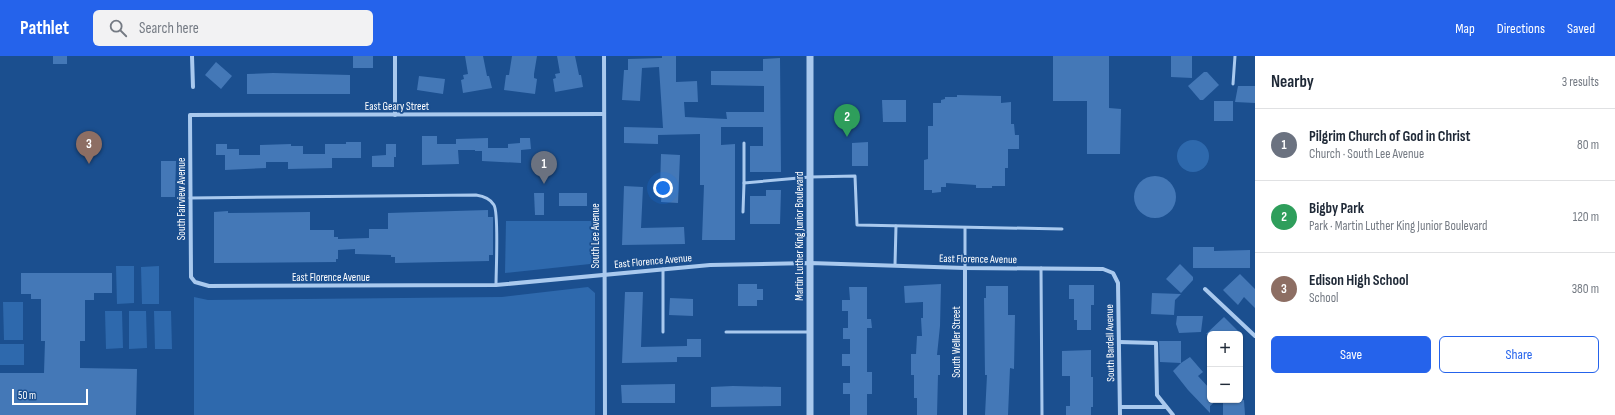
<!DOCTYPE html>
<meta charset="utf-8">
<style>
:root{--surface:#fff;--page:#f2f2f3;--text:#1f2937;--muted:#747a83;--line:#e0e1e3;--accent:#2563eb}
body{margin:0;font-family:"Sofia Sans Condensed",sans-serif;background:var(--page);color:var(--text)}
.controls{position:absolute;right:12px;bottom:12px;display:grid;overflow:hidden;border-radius:6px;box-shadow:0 1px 3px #0004}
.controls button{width:36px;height:36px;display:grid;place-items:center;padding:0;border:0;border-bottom:1px solid var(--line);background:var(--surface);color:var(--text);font:20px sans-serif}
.scale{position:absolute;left:12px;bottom:10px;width:76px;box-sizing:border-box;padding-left:4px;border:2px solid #fff;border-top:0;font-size:11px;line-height:14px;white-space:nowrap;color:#fff;-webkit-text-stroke:3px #1b4f8f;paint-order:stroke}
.you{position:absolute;left:663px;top:132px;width:14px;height:14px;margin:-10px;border:3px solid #fff;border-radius:50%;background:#1a73e8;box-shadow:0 0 0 6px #1a73e833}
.badge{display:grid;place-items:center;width:26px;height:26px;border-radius:50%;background:var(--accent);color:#fff;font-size:13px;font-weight:700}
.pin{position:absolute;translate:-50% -33px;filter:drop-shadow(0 1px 2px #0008)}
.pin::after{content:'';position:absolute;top:21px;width:14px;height:12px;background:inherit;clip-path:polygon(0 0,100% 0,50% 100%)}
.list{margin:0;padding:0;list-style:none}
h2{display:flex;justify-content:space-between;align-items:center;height:52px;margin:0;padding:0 16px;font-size:17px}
h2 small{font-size:13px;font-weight:400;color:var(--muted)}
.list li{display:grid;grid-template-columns:26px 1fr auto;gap:12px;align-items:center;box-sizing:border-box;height:72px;padding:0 16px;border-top:1px solid var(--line)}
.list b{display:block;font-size:15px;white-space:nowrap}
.list p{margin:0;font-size:13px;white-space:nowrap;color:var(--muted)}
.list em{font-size:13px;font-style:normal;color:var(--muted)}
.actions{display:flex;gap:8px;padding:12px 16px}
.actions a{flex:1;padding:9px 0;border:1px solid var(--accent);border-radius:6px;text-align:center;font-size:14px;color:var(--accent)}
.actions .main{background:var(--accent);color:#fff}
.icon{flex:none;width:22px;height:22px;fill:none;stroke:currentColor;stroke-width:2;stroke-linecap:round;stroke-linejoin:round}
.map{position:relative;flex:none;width:1255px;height:359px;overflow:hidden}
header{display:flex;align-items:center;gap:24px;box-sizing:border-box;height:56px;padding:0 20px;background:var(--accent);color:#fff}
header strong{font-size:19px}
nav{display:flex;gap:22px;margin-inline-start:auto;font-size:14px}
.search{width:280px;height:36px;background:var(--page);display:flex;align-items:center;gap:10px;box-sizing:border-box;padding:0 14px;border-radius:6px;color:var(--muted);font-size:15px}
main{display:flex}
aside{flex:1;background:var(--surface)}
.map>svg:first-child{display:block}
.green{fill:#2e69ad}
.building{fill:#4478b7}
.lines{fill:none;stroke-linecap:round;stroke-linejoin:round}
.service{stroke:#a9c9ee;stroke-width:3}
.minor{stroke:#a9c9ee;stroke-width:4}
.tertiary{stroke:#a9c9ee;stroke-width:7}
.labels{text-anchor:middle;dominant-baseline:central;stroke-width:3.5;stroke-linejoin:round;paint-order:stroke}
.street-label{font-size:11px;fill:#fff;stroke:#1b4f8f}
</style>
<header>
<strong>Pathlet</strong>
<div class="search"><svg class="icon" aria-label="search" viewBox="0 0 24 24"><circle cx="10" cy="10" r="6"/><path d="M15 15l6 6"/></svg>Search here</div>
<nav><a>Map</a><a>Directions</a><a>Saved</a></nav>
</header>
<main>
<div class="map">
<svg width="1255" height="359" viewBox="0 0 1255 359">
<rect width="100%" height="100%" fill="#1b4f8f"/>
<g class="green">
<circle cx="1193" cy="100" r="16"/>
<polygon points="506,165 594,165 594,203 590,208 505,217"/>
<polygon points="116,210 134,210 134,247 117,248"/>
<polygon points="159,210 159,248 142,248 141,211"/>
<polygon points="588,231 595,237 595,359 194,359 194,241 208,244 502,241"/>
<polygon points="3,246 23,246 23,284 4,284"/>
<polygon points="105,255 122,255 123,292 106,293"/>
<polygon points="129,255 146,255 147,292 129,293"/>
<polygon points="154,255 171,255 172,293 155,293"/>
<rect x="0" y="288" width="24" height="21"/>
</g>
<g class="building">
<rect x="53" y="0" width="14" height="8"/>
<rect x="353" y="0" width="20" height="12"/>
<polygon points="465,0 483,0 487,20 489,20 492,32 463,37 461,24 464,23 463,19 468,18"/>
<polygon points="512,0 537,0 534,18 534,22 537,23 535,38 504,34 506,19 509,19"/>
<polygon points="557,0 575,0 579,19 581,19 583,31 555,36 553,23 556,22 555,18 560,17"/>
<polygon points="662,0 676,0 676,26 697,25 698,46 684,46 685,61 727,63 726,56 764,56 764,30 711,29 711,15 763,15 763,3 780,2 781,116 750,116 750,90 763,90 763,71 721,71 721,89 735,88 735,184 702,184 704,129 700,129 700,78 658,79 658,88 624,87 624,71 663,72 659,11 642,12 640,45 622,44 624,14 628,14 628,3 662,2"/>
<polygon points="1053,0 1109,0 1109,52 1121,53 1120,98 1087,98 1087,45 1053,45"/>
<polygon points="1171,0 1192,0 1192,22 1171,21"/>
<polygon points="216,6 232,20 221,33 205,19"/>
<polygon points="1204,16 1207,16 1219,29 1203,44 1200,44 1188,30"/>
<polygon points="273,17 350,19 350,38 247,38 247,18"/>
<polygon points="419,20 445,23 443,38 417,34"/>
<polygon points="1238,30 1255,30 1255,47 1235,46"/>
<polygon points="957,39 1001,40 1001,47 1011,46 1011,68 1014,68 1015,79 1019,79 1019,93 1008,93 1008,112 1005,112 1005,130 992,130 992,132 976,132 976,129 946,127 946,131 941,131 941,136 932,137 932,134 924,134 924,104 928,103 928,70 933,70 933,47 941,47 941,44 945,43 945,41 957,41"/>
<polygon points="882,44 906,44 906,66 883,66"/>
<rect x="1214" y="45" width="19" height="20"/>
<polygon points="422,80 437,80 437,88 456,88 456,83 488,82 488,92 508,92 508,88 520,87 520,82 530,82 531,93 521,94 521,107 482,105 482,95 475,95 475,94 458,94 459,108 422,109"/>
<polygon points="346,86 361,86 361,102 332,102 332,112 288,113 288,106 266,106 266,112 225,114 225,99 216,99 216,88 227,88 227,93 239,93 239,99 260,99 260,89 291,88 291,90 303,90 303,98 325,98 325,88 346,88"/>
<polygon points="868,86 868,110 852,110 852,87"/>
<polygon points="386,88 396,88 396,101 394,101 394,111 372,111 372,100 386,99"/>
<polygon points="661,98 680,99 678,147 661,146 662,132 660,133"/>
<polygon points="161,105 176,105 175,141 161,141"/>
<circle cx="1155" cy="141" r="21"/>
<polygon points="624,130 643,131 641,172 684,171 685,188 622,189"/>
<polygon points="766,134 781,134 780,168 750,168 750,140 766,140"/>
<polygon points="534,137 544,137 544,159 535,159"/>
<rect x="559" y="137" width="28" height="13"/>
<polygon points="488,154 488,161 493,161 493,199 489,199 489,205 395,207 395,201 391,201 391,199 355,198 355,193 338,194 338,203 336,203 336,206 214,207 214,156 228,155 228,157 310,156 310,174 334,174 334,181 338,181 338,183 369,182 369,173 388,173 388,157"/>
<polygon points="1193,191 1214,191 1214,195 1250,194 1250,212 1193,212"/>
<polygon points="1180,208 1193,221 1193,224 1181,237 1166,223"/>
<polygon points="21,217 112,217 112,237 94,237 94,244 85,244 85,285 80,285 80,312 137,313 136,359 0,359 0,317 44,317 45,285 41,285 41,243 31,243 31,238 21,238"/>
<polygon points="1240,218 1255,233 1255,252 1244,241 1238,249 1223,234"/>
<polygon points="738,228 757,228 757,233 763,233 763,244 757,244 757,250 738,250"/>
<polygon points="941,228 940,270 937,299 940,299 940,319 938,319 937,359 917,359 917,342 914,342 914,319 911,319 911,298 916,298 917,280 922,280 921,262 923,262 923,246 905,247 904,230"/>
<polygon points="1069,229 1094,229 1094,249 1091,249 1091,274 1077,274 1077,264 1074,264 1074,243 1069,243"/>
<polygon points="986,230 1008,230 1008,259 1015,259 1014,313 1010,312 1008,359 985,359 987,319 985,319 984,242 986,242"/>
<polygon points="849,231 867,231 867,263 871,263 872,272 867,272 867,316 872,316 872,338 867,338 867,359 850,359 850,338 843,338 843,327 850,327 850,310 842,310 842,298 850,298 850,283 843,283 843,272 848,272 848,255 842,255 842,244 850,244"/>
<polygon points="625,236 643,236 641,291 687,290 687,283 701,283 701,301 677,301 677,306 622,307"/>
<polygon points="1152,237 1181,238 1175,244 1174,259 1151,258"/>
<polygon points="670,242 693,243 693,260 669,259"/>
<polygon points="1177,260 1203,260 1201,276 1179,277 1176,268"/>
<polygon points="1224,261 1241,278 1206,278"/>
<polygon points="1159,285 1181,285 1181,307 1160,306"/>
<polygon points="1091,294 1091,321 1093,321 1093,351 1091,351 1091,359 1066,359 1066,350 1070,350 1070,320 1062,320 1062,295"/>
<polygon points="1190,301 1203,316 1198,320 1210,333 1210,344 1217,344 1210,350 1210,357 1188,334 1173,315 1181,307"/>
<polygon points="675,328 675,347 622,347 621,329"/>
<polygon points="733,330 781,331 781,350 711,351 711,331"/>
<polygon points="1223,344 1244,344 1245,359 1223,359"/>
</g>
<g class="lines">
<g class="service">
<polyline points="1233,28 1235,0"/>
<polyline points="744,87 744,127 810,121 855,120 857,169 1062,173"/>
<path d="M 190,142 L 476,139 C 483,140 490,142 494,149 C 499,157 496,215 496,229"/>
<polyline points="743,156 744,127"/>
<polyline points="895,209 896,170"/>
<polyline points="965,212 965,172"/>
<polyline points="1041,212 1042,359"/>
<polyline points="663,213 663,276"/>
<polyline points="726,276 810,276"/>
</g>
<g class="minor">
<polyline points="192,0 193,31"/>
<polyline points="604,0 605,359"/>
<polyline points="604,58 190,59 191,221 195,226 209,230 496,229 710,209 810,207 965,212 1103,213 1113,217 1118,227 1120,359"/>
<polyline points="395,59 395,0"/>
<polyline points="1205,233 1255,280"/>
<polyline points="1119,286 1156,287 1157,339 1173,359"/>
<polyline points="1120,351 1166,351"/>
<polyline points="965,359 965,212"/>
</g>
<polyline class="tertiary" points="810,0 810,359"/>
</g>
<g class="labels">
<g class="street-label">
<text x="397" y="50">East Geary Street</text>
<text transform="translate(181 143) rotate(-90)">South Fairview Avenue</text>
<text transform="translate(595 180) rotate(-90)">South Lee Avenue</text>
<text transform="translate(799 180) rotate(-90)">Martin Luther King Junior Boulevard</text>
<text transform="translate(978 203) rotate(1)">East Florence Avenue</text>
<text transform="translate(653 205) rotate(-5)">East Florence Avenue</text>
<text x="331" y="221">East Florence Avenue</text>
<text transform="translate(956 286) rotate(-90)">South Weller Street</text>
<text transform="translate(1110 287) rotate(-91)">South Bardell Avenue</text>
</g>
</g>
</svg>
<div class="controls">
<button>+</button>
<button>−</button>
</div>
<div class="scale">50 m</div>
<div class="you"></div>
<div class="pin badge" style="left:544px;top:128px;background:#6b7280">1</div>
<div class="pin badge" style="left:847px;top:81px;background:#2e9e5b">2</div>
<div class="pin badge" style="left:89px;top:108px;background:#8d6e63">3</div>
</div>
<aside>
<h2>Nearby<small>3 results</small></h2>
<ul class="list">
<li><span class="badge" style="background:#6b7280">1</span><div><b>Pilgrim Church of God in Christ</b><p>Church · South Lee Avenue</p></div><em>80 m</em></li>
<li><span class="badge" style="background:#2e9e5b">2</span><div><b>Bigby Park</b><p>Park · Martin Luther King Junior Boulevard</p></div><em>120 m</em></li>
<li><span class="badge" style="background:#8d6e63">3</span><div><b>Edison High School</b><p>School</p></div><em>380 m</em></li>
</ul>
<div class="actions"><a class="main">Save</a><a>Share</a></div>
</aside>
</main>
